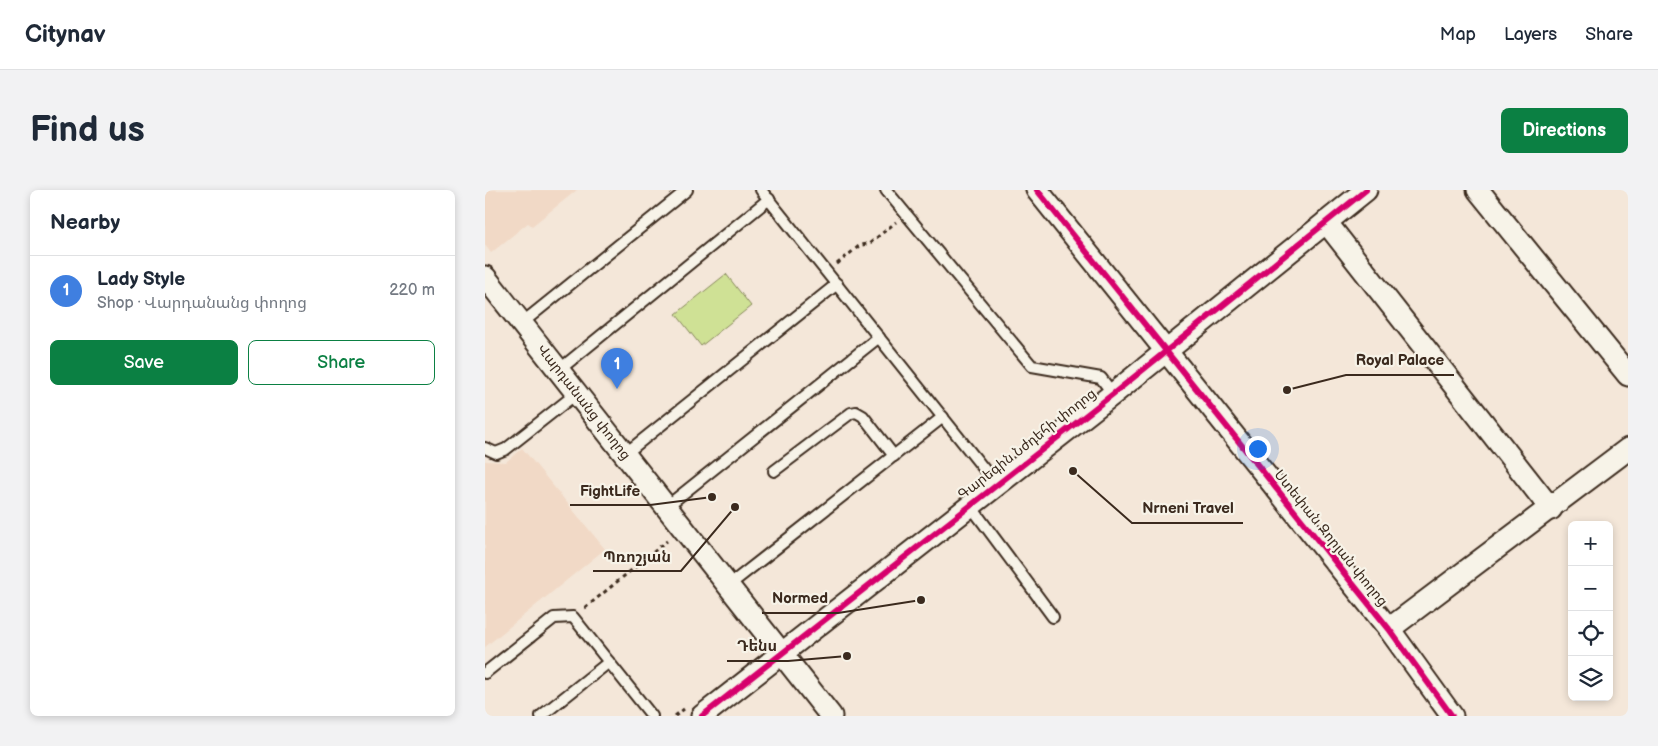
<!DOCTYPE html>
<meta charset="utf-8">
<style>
:root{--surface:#fff;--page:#f2f2f3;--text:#1f2937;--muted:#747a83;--line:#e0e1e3;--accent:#0b8043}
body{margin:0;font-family:"Balsamiq Sans","Noto Sans Armenian",sans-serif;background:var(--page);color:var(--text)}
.controls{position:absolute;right:15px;bottom:15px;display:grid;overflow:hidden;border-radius:8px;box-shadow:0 2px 8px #0003}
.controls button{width:45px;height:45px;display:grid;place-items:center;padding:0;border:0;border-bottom:1px solid var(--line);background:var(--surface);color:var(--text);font:25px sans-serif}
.you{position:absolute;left:772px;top:258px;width:18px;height:18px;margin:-12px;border:4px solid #fff;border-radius:50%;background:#1a73e8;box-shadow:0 0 0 8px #1a73e833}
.badge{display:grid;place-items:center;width:32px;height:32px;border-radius:50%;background:var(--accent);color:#fff;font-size:16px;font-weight:700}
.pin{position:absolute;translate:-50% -41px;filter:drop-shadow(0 1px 2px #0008)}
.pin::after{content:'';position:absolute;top:26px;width:18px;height:15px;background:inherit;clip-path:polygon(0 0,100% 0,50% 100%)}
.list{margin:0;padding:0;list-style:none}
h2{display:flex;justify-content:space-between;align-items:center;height:65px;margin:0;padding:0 20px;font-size:21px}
h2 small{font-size:16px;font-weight:400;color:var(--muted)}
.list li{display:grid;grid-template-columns:32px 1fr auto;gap:15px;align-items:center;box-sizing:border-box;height:70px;padding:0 20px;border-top:1px solid var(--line)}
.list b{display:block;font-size:19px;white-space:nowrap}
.list p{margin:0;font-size:16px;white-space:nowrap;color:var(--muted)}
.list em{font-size:16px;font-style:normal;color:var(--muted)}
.actions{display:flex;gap:10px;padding:15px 20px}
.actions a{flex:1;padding:11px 0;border:1px solid var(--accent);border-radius:8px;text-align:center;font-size:18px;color:var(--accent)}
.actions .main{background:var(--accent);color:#fff}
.icon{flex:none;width:28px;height:28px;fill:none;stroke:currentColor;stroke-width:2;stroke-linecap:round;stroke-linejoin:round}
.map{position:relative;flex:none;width:1143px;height:526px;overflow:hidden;border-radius:8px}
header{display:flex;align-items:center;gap:30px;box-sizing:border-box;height:70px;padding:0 25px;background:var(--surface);border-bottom:1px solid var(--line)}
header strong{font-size:24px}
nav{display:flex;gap:28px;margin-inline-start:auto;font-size:18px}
.intro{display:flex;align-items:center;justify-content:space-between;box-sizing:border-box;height:120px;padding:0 30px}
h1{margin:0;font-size:35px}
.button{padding:12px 22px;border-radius:8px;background:var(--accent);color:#fff;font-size:18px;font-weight:700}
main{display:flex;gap:30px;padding:0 30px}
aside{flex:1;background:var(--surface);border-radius:8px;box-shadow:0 2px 8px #0003}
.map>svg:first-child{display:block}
.built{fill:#f1d9c6}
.green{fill:#cfe195;stroke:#85865a}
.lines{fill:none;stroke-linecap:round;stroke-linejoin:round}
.service-casing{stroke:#3b2a1e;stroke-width:14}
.minor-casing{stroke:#3b2a1e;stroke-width:25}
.path{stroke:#3b2a1e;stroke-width:3;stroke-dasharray:4 4;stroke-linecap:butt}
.service{stroke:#f7f3e8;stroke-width:10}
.minor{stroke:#f7f3e8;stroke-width:21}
.cycleway-casing{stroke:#f7f3e8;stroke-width:9}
.cycleway{stroke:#d6006c;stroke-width:6}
.labels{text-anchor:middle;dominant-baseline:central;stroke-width:4.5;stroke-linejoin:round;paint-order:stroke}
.street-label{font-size:14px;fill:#3b2a1e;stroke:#f7f3e8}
.leader{fill:none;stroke:#3b2a1e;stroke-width:2}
.callout-dot{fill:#3b2a1e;stroke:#f7f3e8;stroke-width:2}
.callout-label{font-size:15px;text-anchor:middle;font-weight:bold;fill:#3b2a1e;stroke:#f7f3e8;stroke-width:4.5;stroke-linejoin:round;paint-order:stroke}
</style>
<header>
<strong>Citynav</strong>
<nav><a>Map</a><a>Layers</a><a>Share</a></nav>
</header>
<div class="intro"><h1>Find us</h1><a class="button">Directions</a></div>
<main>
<aside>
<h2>Nearby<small></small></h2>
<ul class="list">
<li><span class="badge" style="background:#3f7fe0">1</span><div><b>Lady Style</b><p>Shop · Վարդանանց փողոց</p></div><em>220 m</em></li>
</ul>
<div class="actions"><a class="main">Save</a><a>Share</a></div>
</aside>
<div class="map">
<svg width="1143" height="526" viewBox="0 0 1143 526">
<rect width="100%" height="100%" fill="#f4e7d9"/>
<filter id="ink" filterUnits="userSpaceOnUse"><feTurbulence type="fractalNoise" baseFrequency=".02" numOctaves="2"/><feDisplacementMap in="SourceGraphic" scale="10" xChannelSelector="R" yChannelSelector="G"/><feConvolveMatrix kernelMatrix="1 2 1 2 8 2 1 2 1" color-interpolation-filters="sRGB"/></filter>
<g filter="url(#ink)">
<g class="built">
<polygon points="0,0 92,0 47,36 43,33 6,63 0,55"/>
<polygon points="37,258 120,359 0,457 0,271 21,272"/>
</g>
<polygon class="green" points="241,84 266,116 216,156 191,124"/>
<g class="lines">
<defs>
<g id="service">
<polyline points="276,0 511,294"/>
<polyline points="401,0 547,176 616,188 628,204"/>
<polyline points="37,133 202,0"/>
<polyline points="74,180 284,9"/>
<polyline points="0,258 11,263 21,259 92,203"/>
<polyline points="140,264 352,94"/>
<polyline points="289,281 366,223 371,222 378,226 409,266"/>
<polyline points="485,315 568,427"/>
<polyline points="181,317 394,147"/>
<polyline points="243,396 458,227"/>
<polyline points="0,483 69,428 88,427 167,526"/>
<polyline points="56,526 124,472"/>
</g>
<g id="minor">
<polyline points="552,0 904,439 967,526"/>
<polyline points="993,0 1143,185"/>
<polyline points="841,32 1066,319"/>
<polyline points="0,87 346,526"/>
<polyline points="904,439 1143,259"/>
<polyline points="217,526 628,204 881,0"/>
</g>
</defs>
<use href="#service" class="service-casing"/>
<use href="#minor" class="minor-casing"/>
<g class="path">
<polyline points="352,74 374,56 385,53 411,32"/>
<polyline points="100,418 182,351"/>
<polyline points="190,526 199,519"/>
</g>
<use href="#service" class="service"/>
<use href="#minor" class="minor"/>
<defs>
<g id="cycleway">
<polyline points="552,0 904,439 967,526"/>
<polyline points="217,526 628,204 881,0"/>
</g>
</defs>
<use href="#cycleway" class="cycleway-casing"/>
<use href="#cycleway" class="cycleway"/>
</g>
</g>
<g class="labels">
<g class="street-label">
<text transform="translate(99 212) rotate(52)">Վարդանանց փողոց</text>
<text transform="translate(542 254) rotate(-38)">Գարեգին Նժդեհի փողոց</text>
<text transform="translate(846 348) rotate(51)">Ստեփան Զորյան փողոց</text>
</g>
</g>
<path class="leader" d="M802 200L861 185H969M227 307L165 315H85M588 281L647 333H758M250 317L196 381H108M436 410L353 423H277M362 466L303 471H242"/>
<g class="callout-dot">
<circle cx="802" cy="200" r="5"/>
<circle cx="227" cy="307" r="5"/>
<circle cx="588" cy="281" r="5"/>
<circle cx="250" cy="317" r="5"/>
<circle cx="436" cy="410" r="5"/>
<circle cx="362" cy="466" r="5"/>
</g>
<g class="callout-label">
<text x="915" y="175">Royal Palace</text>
<text x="125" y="306">FightLife</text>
<text x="703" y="323">Nrneni Travel</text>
<text x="152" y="372">Պռոշյան</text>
<text x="315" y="413">Normed</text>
<text x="272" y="461">Դենս</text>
</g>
</svg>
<div class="controls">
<button>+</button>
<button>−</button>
<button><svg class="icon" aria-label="locate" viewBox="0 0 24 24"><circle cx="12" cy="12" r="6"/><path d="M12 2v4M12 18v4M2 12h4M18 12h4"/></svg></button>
<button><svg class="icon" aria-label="layers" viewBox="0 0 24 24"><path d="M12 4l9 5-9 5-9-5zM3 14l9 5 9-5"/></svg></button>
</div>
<div class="you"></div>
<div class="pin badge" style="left:132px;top:199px;background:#3f7fe0">1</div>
</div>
</main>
